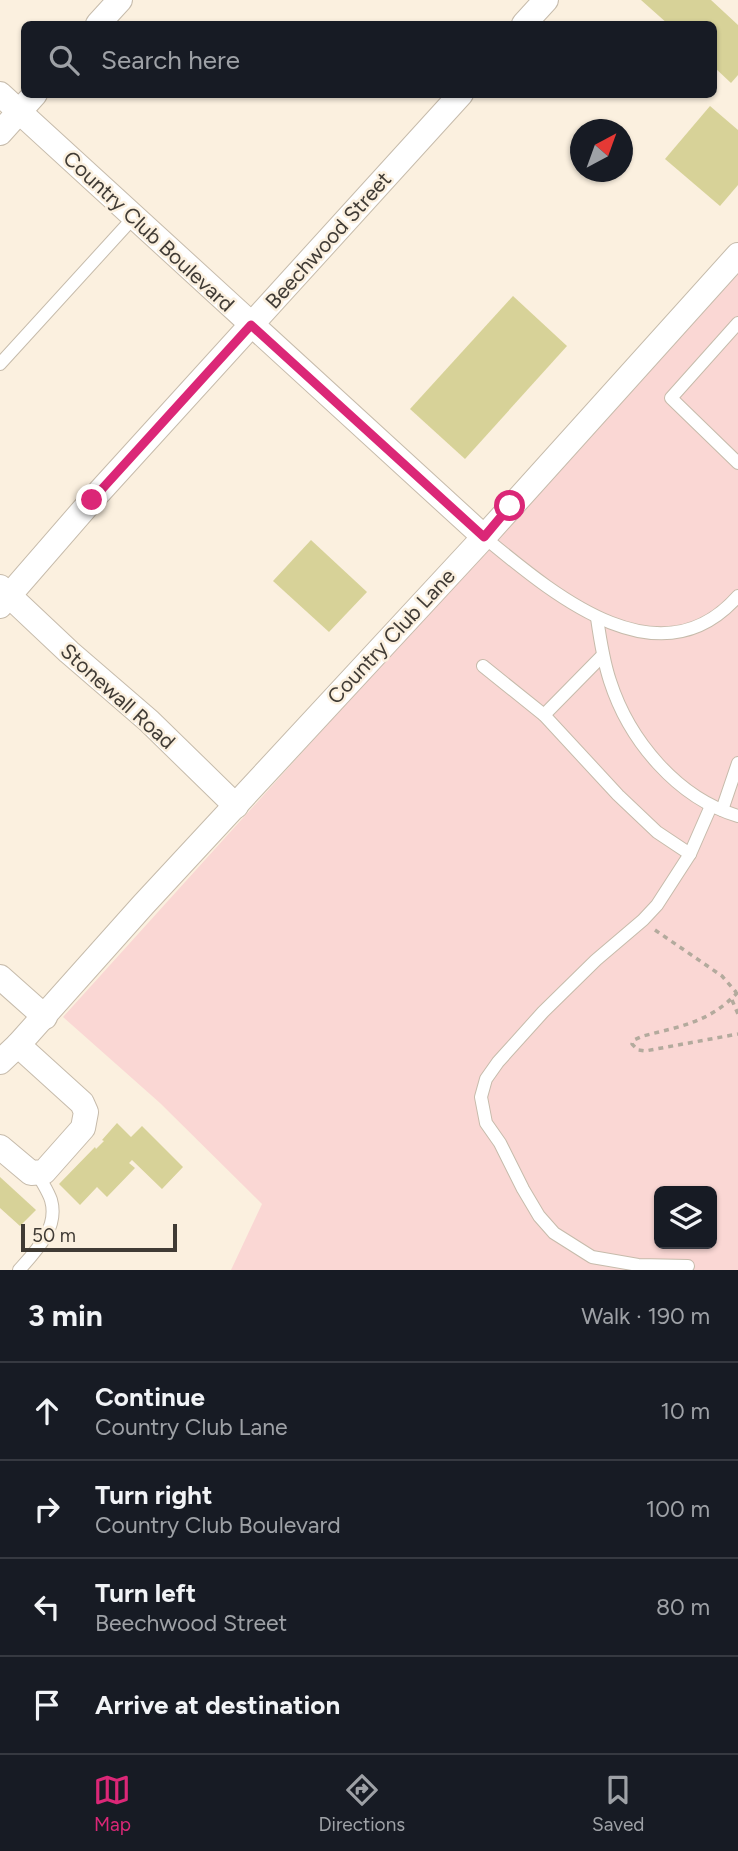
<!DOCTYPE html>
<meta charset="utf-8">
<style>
:root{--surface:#171b24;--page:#242831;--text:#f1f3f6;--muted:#9ea1a6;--line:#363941;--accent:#db2777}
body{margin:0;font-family:Figtree,sans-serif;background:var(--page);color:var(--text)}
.controls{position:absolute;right:21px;bottom:21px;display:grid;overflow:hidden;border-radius:10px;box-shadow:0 2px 5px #0004}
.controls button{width:63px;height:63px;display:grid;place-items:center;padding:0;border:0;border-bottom:2px solid var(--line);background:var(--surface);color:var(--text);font:35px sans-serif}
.compass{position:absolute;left:570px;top:119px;width:63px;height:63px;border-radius:50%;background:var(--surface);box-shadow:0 2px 5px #0004;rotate:41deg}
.scale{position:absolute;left:21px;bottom:18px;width:156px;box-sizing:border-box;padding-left:7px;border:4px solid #403b35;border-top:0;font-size:19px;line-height:24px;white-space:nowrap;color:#403b35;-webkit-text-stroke:5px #fbf0df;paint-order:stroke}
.stop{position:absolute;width:21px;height:21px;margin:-16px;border:5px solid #db2777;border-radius:50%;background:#fff}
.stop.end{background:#db2777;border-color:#fff;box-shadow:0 2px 7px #0008}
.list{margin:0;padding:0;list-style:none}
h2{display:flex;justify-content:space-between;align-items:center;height:91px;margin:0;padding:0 28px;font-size:30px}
h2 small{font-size:23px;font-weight:400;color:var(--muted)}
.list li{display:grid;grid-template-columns:46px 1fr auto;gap:21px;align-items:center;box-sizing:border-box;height:98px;padding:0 28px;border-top:2px solid var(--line)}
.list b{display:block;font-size:26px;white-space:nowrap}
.list p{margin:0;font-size:23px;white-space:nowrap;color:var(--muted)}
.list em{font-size:23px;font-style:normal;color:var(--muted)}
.icon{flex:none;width:38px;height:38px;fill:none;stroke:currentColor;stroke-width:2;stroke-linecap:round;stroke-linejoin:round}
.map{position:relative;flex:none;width:738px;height:1270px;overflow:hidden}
.search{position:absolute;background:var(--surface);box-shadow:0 2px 5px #0004;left:21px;right:21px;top:21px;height:77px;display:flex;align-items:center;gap:18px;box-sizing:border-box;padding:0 24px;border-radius:10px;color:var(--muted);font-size:26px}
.sheet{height:483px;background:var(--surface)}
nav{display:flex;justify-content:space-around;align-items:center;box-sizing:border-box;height:98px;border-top:2px solid var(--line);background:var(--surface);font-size:19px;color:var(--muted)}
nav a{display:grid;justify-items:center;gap:4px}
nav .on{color:var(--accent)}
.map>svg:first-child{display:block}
.green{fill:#fad7d4;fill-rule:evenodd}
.building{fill:#d7d298}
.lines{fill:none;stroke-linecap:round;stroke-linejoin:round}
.lane-casing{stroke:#c6bbab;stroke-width:14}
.street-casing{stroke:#c6bbab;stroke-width:26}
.path{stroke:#b3aa9d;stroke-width:3.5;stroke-dasharray:5 5;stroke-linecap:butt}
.lane{stroke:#fff;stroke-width:12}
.street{stroke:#fff;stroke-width:24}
.route{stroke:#db2777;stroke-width:9}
.labels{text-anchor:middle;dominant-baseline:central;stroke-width:5;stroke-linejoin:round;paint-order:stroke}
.street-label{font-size:21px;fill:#403b35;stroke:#fbf0df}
</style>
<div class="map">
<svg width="738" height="1270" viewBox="0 0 738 1270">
<rect width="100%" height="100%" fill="#fbf0df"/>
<path class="green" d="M 738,270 L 738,1270 L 231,1270 L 262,1204 L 160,1103 L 63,1017 ZM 659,1191 L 712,1191 L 712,1244 L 659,1244 Z"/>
<g class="building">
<polygon points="641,0 711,0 738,25 738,75 731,83 714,67 714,24 668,24"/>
<polygon points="710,106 738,130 738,185 720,206 665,159"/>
<polygon points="513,296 567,346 465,459 410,409"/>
<polygon points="311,540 367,592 329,632 273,581"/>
<polygon points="117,1123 131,1137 142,1126 183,1167 162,1189 132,1160 129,1163 135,1168 107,1197 97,1187 80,1205 59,1184 95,1147 96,1149 104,1141 102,1140"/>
<polygon points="0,1177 36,1210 20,1226 0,1208"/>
</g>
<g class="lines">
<defs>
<g id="lane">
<polyline points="738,323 671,398 738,463"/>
<polyline points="0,364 134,217"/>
<path d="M 484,537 C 551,592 659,686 738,596"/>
<path d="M 597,618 C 600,639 603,660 610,681 C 629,740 677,798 738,816"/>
<polyline points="483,666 544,715 618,795 657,832 690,854"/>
<polyline points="544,715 603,655"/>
<polyline points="722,810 738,763"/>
<polyline points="688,1266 638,1265 592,1257 554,1233 539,1216 523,1189 500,1143 486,1123 481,1097 486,1079 498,1062 543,1012 596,960 643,920 657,905 690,854 711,806"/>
<path d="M 19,1270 C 36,1251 59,1228 51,1200 C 48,1191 42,1183 38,1174"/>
</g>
<g id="street">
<polyline points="98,24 120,0"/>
<polyline points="524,24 546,0"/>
<polyline points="0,94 484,537"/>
<polyline points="0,133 35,94"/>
<polyline points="0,587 69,652 149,721 236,806"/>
<polyline points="0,606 92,500 461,94"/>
<polyline points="0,977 45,1017"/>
<polyline points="18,1045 143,905 484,537 738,255"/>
<polyline points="0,1062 18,1045 82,1103 86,1112 83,1128 44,1172 31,1173 0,1147"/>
</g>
</defs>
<use href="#lane" class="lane-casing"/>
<use href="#street" class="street-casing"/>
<g class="path">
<polyline points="655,930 722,976 736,992"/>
<path d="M 738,992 C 710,1022 682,1026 643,1036 L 634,1040 L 632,1044 L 638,1050 L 645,1051 L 738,1034"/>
<polyline points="732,1000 738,1014"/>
</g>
<use href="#lane" class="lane"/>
<use href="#street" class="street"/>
</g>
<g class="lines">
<polyline class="route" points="92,500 251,325 484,537 510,506"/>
</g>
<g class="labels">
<g class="street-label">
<text transform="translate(149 231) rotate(43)">Country Club Boulevard</text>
<text transform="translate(328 240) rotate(-48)">Beechwood Street</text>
<text transform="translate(391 636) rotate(-47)">Country Club Lane</text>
<text transform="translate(118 696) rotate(42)">Stonewall Road</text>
</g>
</g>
</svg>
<div class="controls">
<button><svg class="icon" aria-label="layers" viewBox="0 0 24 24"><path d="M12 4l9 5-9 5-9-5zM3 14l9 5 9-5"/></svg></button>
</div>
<svg class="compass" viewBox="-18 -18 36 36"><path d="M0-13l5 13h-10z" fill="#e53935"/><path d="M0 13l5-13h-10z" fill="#9ea1a6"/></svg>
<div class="scale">50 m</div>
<div class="stop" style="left:510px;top:506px"></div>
<div class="stop end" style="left:92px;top:500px"></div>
<div class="search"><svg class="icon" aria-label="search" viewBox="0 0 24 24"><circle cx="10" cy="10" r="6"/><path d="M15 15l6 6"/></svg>Search here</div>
</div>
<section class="sheet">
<h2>3 min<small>Walk · 190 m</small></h2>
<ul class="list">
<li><svg class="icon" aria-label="ahead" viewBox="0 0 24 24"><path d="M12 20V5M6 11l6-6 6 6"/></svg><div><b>Continue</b><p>Country Club Lane</p></div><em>10 m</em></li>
<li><svg class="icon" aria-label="right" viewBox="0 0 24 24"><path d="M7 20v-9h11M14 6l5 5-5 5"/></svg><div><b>Turn right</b><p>Country Club Boulevard</p></div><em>100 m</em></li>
<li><svg class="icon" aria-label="left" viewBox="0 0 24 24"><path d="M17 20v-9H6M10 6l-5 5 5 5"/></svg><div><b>Turn left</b><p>Beechwood Street</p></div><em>80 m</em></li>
<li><svg class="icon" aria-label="arrive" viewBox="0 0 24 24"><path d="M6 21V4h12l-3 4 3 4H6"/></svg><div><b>Arrive at destination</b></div></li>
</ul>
</section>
<nav>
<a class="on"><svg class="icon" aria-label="map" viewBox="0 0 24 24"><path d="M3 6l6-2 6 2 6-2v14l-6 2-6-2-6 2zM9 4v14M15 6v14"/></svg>Map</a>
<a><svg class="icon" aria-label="directions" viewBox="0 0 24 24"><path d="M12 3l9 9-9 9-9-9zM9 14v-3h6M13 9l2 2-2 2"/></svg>Directions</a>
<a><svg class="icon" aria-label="saved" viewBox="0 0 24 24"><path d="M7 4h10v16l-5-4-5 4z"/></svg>Saved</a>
</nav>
